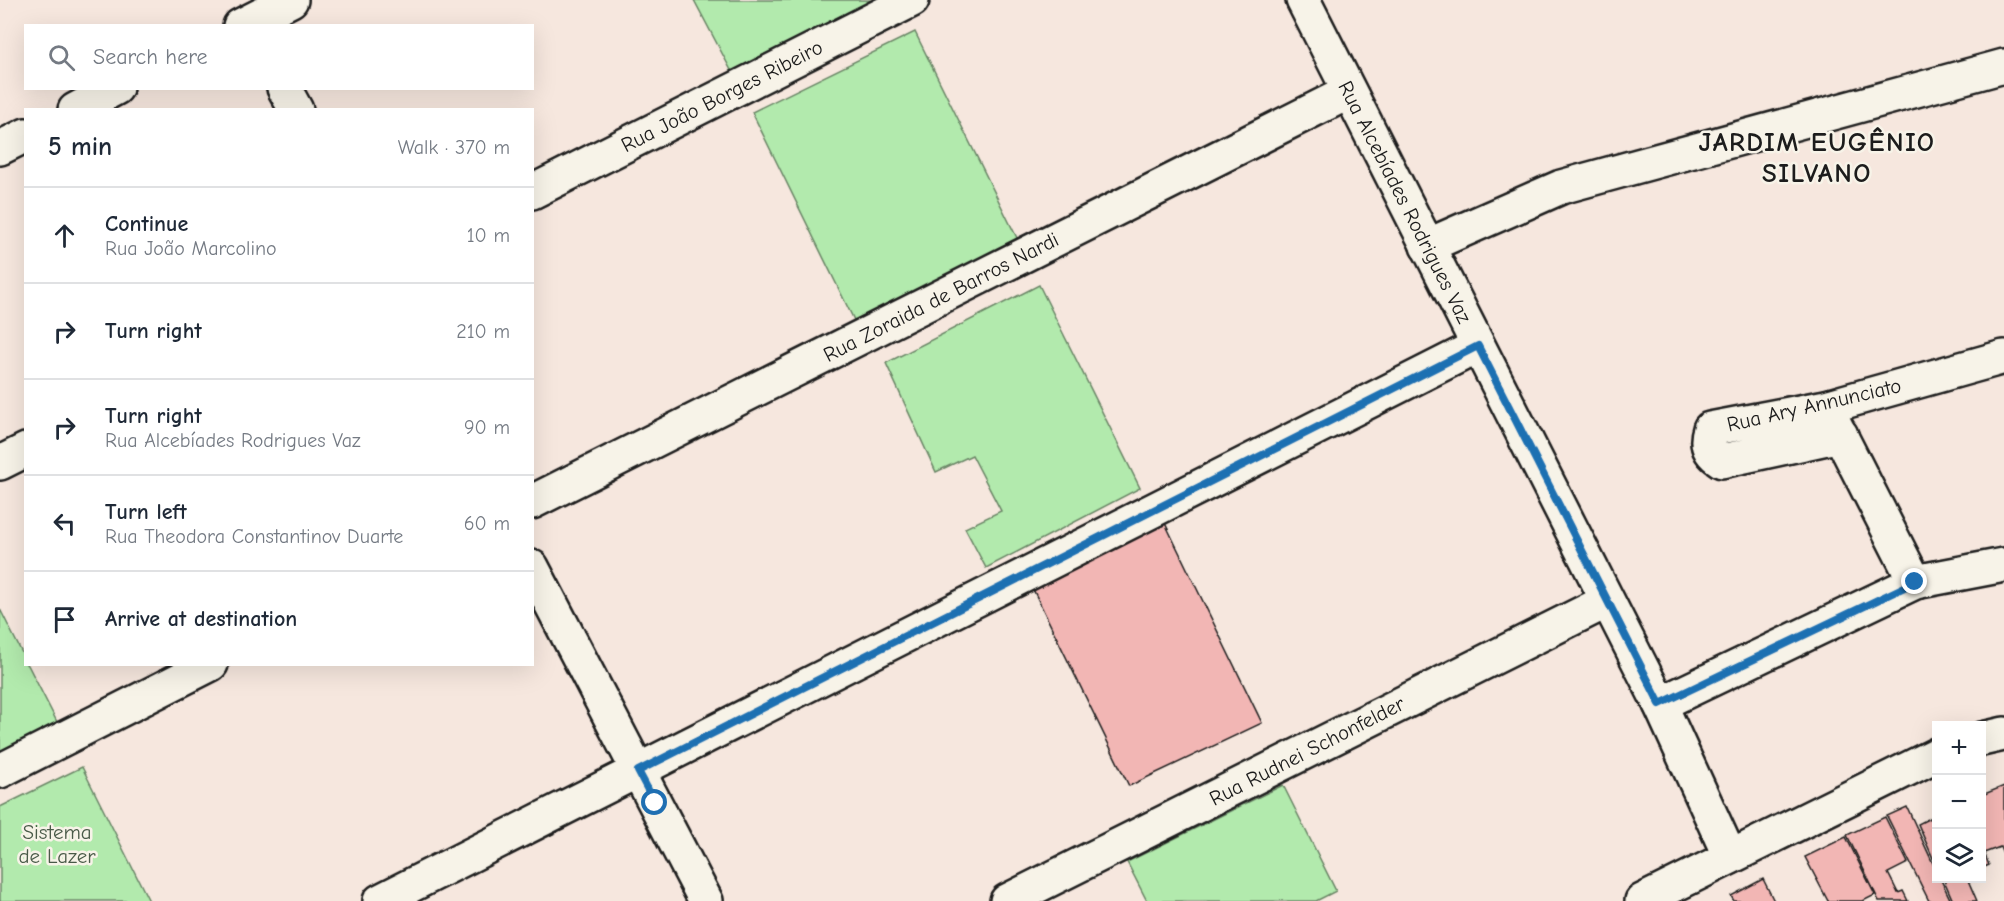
<!DOCTYPE html>
<meta charset="utf-8">
<style>
:root{--surface:#fff;--page:#f2f2f3;--text:#1f2937;--muted:#747a83;--line:#e0e1e3}
body{margin:0;font-family:"Comic Neue",sans-serif;background:var(--page);color:var(--text)}
.controls{position:absolute;right:18px;bottom:18px;display:grid;overflow:hidden;border-radius:0px;box-shadow:0 6px 24px #0002}
.controls button{width:54px;height:54px;display:grid;place-items:center;padding:0;border:0;border-bottom:2px solid var(--line);background:var(--surface);color:var(--text);font:30px sans-serif}
.stop{position:absolute;width:18px;height:18px;margin:-14px;border:4px solid #1f6fb2;border-radius:50%;background:#fff}
.stop.end{background:#1f6fb2;border-color:#fff;box-shadow:0 2px 6px #0008}
.list{margin:0;padding:0;list-style:none}
h2{display:flex;justify-content:space-between;align-items:center;height:78px;margin:0;padding:0 24px;font-size:26px}
h2 small{font-size:20px;font-weight:400;color:var(--muted)}
.list li{display:grid;grid-template-columns:39px 1fr auto;gap:18px;align-items:center;box-sizing:border-box;height:96px;padding:0 24px;border-top:2px solid var(--line)}
.list b{display:block;font-size:22px;white-space:nowrap}
.list p{margin:0;font-size:20px;white-space:nowrap;color:var(--muted)}
.list em{font-size:20px;font-style:normal;color:var(--muted)}
.icon{flex:none;width:33px;height:33px;fill:none;stroke:currentColor;stroke-width:2;stroke-linecap:round;stroke-linejoin:round}
.map{position:relative;flex:none;width:2004px;height:901px;overflow:hidden}
.search{position:absolute;background:var(--surface);box-shadow:0 6px 24px #0002;left:24px;top:24px;width:510px;height:66px;display:flex;align-items:center;gap:15px;box-sizing:border-box;padding:0 21px;border-radius:0px;color:var(--muted);font-size:22px}
.panel{position:absolute;background:var(--surface);box-shadow:0 6px 24px #0002;left:24px;top:108px;width:510px;height:558px;border-radius:0px}
.map>svg:first-child{display:block}
.green{fill:#b2eaad;stroke:#678364;stroke-width:1.5}
.building{fill:#f2b6b4;stroke:#1c1c1c;stroke-width:1.5}
.lines{fill:none;stroke-linecap:round;stroke-linejoin:round}
.minor-casing{stroke:#1c1c1c;stroke-width:38}
.minor{stroke:#f7f3e8;stroke-width:33}
.route{stroke:#1f6fb2;stroke-width:8}
.labels{text-anchor:middle;dominant-baseline:central;stroke-width:5;stroke-linejoin:round;paint-order:stroke}
.street-label{font-size:21px;fill:#1c1c1c;stroke:#f7f3e8}
.park-label{font-size:21px;fill:#495a48;stroke:#f7f3e8}
.district-label{font-size:27px;font-weight:bold;letter-spacing:1.5px;fill:#1c1c1c;stroke:#f7f3e8}
</style>
<div class="map">
<svg width="2004" height="901" viewBox="0 0 2004 901">
<rect width="100%" height="100%" fill="#f6e7de"/>
<filter id="ink" filterUnits="userSpaceOnUse"><feTurbulence type="fractalNoise" baseFrequency=".0167" numOctaves="2"/><feDisplacementMap in="SourceGraphic" scale="12" xChannelSelector="R" yChannelSelector="G"/><feConvolveMatrix kernelMatrix="1 2 1 2 8 2 1 2 1" color-interpolation-filters="sRGB"/></filter>
<g filter="url(#ink)">
<g class="green">
<polygon points="694,0 874,0 733,74"/>
<polygon points="915,32 1019,242 855,322 752,112"/>
<polygon points="1039,285 1140,488 986,568 965,528 1001,511 972,455 936,472 886,363"/>
<polygon points="0,609 25,659 26,664 28,665 58,724 0,754"/>
<polygon points="82,767 149,901 0,901 0,807"/>
<polygon points="1283,785 1336,891 1316,901 1147,901 1127,862"/>
</g>
<g class="building">
<polygon points="1163,519 1262,723 1129,786 1030,583"/>
<polygon points="2004,786 2004,857 2000,847 1984,853 1989,865 1982,868 1982,795"/>
<polygon points="1907,807 1936,870 1936,878 1940,878 1951,901 1929,901 1887,816"/>
<polygon points="1936,815 1936,865 1918,824"/>
<polygon points="1885,817 1908,863 1888,873 1898,893 1903,891 1908,901 1879,901 1847,835"/>
<polygon points="1846,837 1875,895 1863,901 1828,901 1805,857"/>
<polygon points="1943,878 1967,878 1977,901 1953,901"/>
<polygon points="1763,879 1774,901 1734,901 1731,896"/>
</g>
<g class="lines">
<defs>
<g id="minor">
<polyline points="1303,0 1660,704 1730,857"/>
<polyline points="240,26 291,0"/>
<polyline points="284,88 296,110"/>
<polyline points="75,110 116,88"/>
<polyline points="0,148 26,135"/>
<polyline points="532,192 912,0"/>
<polyline points="1427,246 1561,187 2004,66"/>
<polyline points="1831,417 1915,582"/>
<path d="M 1841,435 L 1722,461 C 1709,453 1705,444 1710,429 L 1826,407 L 2004,357"/>
<polyline points="0,463 26,450"/>
<polyline points="532,502 1349,92"/>
<polyline points="532,567 706,901"/>
<polyline points="1660,704 1915,582 2004,565"/>
<polyline points="1982,739 2004,734"/>
<polyline points="0,771 211,664"/>
<polyline points="380,901 1478,346"/>
<polyline points="1007,901 1607,601"/>
<polyline points="1642,901 1936,755"/>
</g>
</defs>
<use href="#minor" class="minor-casing"/>
<use href="#minor" class="minor"/>
</g>
</g>
<g class="lines" filter="url(#ink)">
<polyline class="route" points="655,803 638,771 1478,346 1660,704 1915,582"/>
</g>
<g class="labels">
<g class="street-label">
<text transform="translate(722 96) rotate(-27)">Rua João Borges Ribeiro</text>
<text transform="translate(1405 202) rotate(63)">Rua Alcebíades Rodrigues Vaz</text>
<text transform="translate(941 297) rotate(-27)">Rua Zoraida de Barros Nardi</text>
<text transform="translate(1814 405) rotate(-13)">Rua Ary Annunciato</text>
<text transform="translate(1307 751) rotate(-27)">Rua Rudnei Schonfelder</text>
</g>
<g class="park-label">
<text x="57" y="832">Sistema<tspan x="57" dy="24">de Lazer</tspan></text>
</g>
<g class="district-label">
<text x="1817" y="142">JARDIM EUGÊNIO<tspan x="1817" dy="31">SILVANO</tspan></text>
</g>
</g>
</svg>
<div class="controls">
<button>+</button>
<button>−</button>
<button><svg class="icon" aria-label="layers" viewBox="0 0 24 24"><path d="M12 4l9 5-9 5-9-5zM3 14l9 5 9-5"/></svg></button>
</div>
<div class="stop" style="left:655px;top:803px"></div>
<div class="stop end" style="left:1915px;top:582px"></div>
<div class="search"><svg class="icon" aria-label="search" viewBox="0 0 24 24"><circle cx="10" cy="10" r="6"/><path d="M15 15l6 6"/></svg>Search here</div>
<section class="panel">
<h2>5 min<small>Walk · 370 m</small></h2>
<ul class="list">
<li><svg class="icon" aria-label="ahead" viewBox="0 0 24 24"><path d="M12 20V5M6 11l6-6 6 6"/></svg><div><b>Continue</b><p>Rua João Marcolino</p></div><em>10 m</em></li>
<li><svg class="icon" aria-label="right" viewBox="0 0 24 24"><path d="M7 20v-9h11M14 6l5 5-5 5"/></svg><div><b>Turn right</b></div><em>210 m</em></li>
<li><svg class="icon" aria-label="right" viewBox="0 0 24 24"><path d="M7 20v-9h11M14 6l5 5-5 5"/></svg><div><b>Turn right</b><p>Rua Alcebíades Rodrigues Vaz</p></div><em>90 m</em></li>
<li><svg class="icon" aria-label="left" viewBox="0 0 24 24"><path d="M17 20v-9H6M10 6l-5 5 5 5"/></svg><div><b>Turn left</b><p>Rua Theodora Constantinov Duarte</p></div><em>60 m</em></li>
<li><svg class="icon" aria-label="arrive" viewBox="0 0 24 24"><path d="M6 21V4h12l-3 4 3 4H6"/></svg><div><b>Arrive at destination</b></div></li>
</ul>
</section>
</div>
